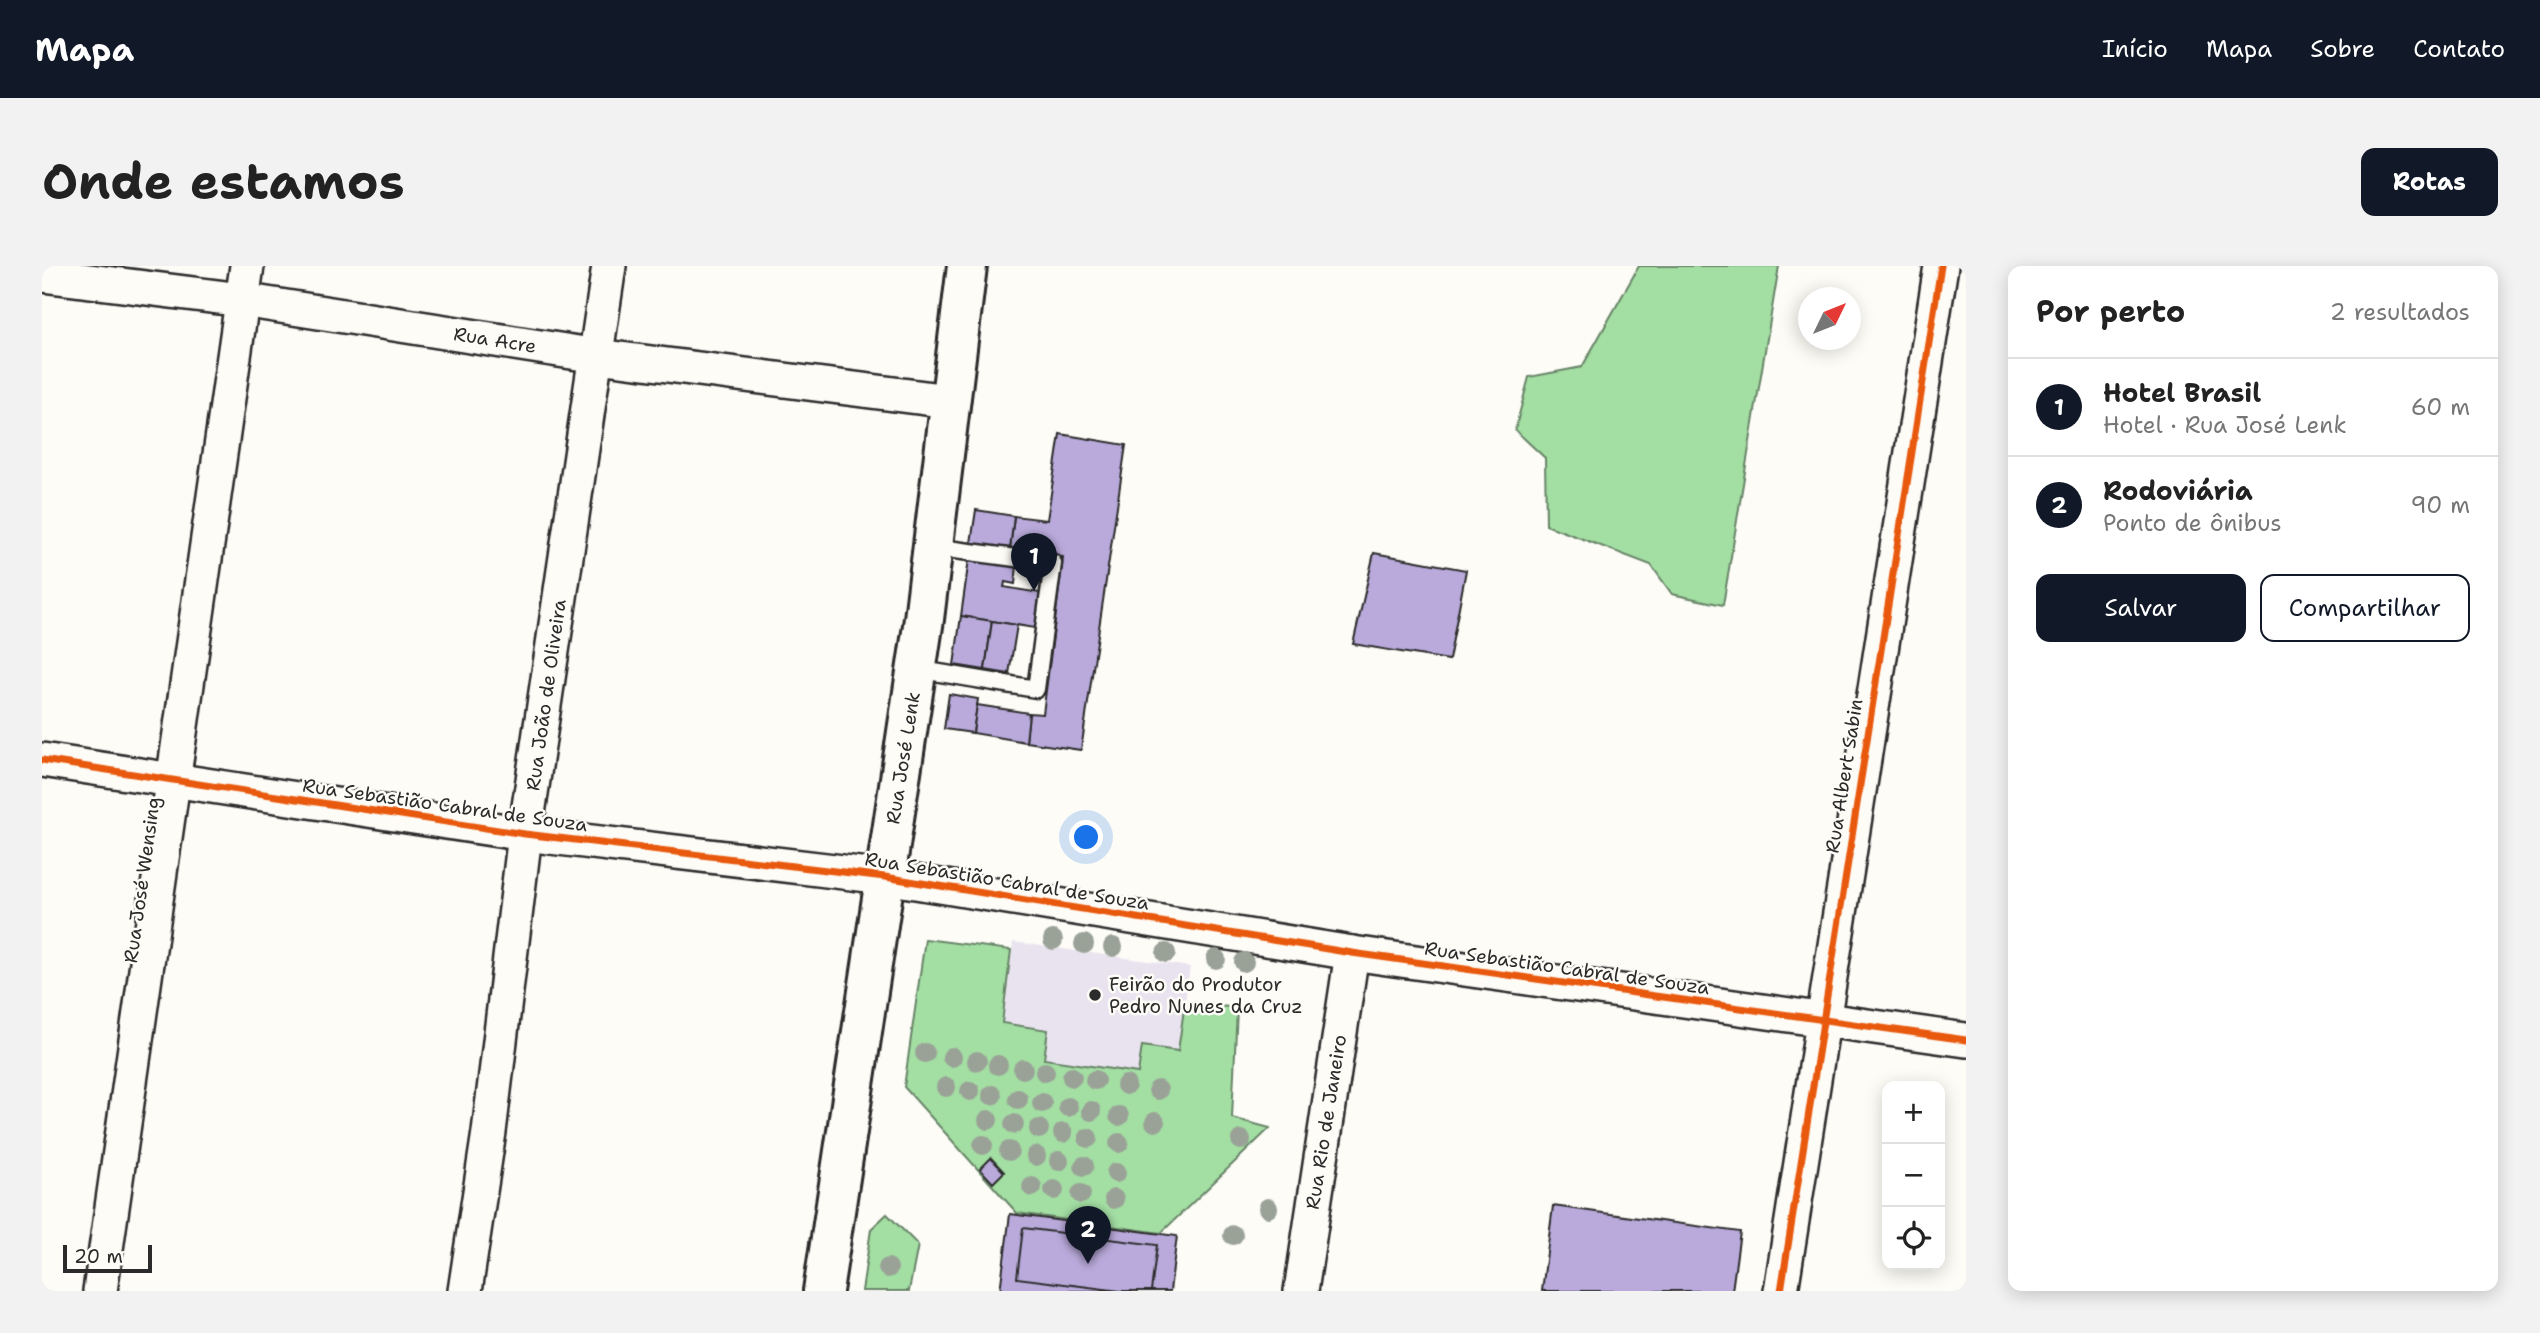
<!DOCTYPE html>
<html lang="pt">
<meta charset="utf-8">
<style>
:root{--surface:#fff;--page:#f2f2f2;--text:#222;--muted:#767676;--line:#e0e0e0;--accent:#111827}
body{margin:0;font-family:"Shantell Sans",sans-serif;background:var(--page);color:var(--text)}
.controls{position:absolute;right:21px;bottom:21px;display:grid;overflow:hidden;border-radius:14px;box-shadow:0 4px 18px #0003}
.controls button{width:63px;height:63px;display:grid;place-items:center;padding:0;border:0;border-bottom:2px solid var(--line);background:var(--surface);color:var(--text);font:35px sans-serif}
.compass{position:absolute;left:1756px;top:21px;width:63px;height:63px;border-radius:50%;background:var(--surface);box-shadow:0 4px 18px #0003;rotate:47deg}
.scale{position:absolute;left:21px;bottom:18px;width:89px;box-sizing:border-box;padding-left:7px;border:4px solid #2b2b2b;border-top:0;font-size:19px;line-height:24px;white-space:nowrap;color:#2b2b2b;-webkit-text-stroke:5px #fdfcf7;paint-order:stroke}
.you{position:absolute;left:1045px;top:572px;width:24px;height:24px;margin:-18px;border:5px solid #fff;border-radius:50%;background:#1a73e8;box-shadow:0 0 0 10px #1a73e833}
.badge{display:grid;place-items:center;width:46px;height:46px;border-radius:50%;background:var(--accent);color:#fff;font-size:23px;font-weight:700}
.pin{position:absolute;translate:-50% -58px;filter:drop-shadow(0 2px 4px #0008)}
.pin::after{content:'';position:absolute;top:37px;width:24px;height:21px;background:inherit;clip-path:polygon(0 0,100% 0,50% 100%)}
.list{margin:0;padding:0;list-style:none}
h2{display:flex;justify-content:space-between;align-items:center;height:91px;margin:0;padding:0 28px;font-size:30px}
h2 small{font-size:23px;font-weight:400;color:var(--muted)}
.list li{display:grid;grid-template-columns:46px 1fr auto;gap:21px;align-items:center;box-sizing:border-box;height:98px;padding:0 28px;border-top:2px solid var(--line)}
.list b{display:block;font-size:26px;white-space:nowrap}
.list p{margin:0;font-size:23px;white-space:nowrap;color:var(--muted)}
.list em{font-size:23px;font-style:normal;color:var(--muted)}
.actions{display:flex;gap:14px;padding:21px 28px}
.actions a{flex:1;padding:16px 0;border:2px solid var(--accent);border-radius:14px;text-align:center;font-size:24px;color:var(--accent)}
.actions .main{background:var(--accent);color:#fff}
.icon{flex:none;width:38px;height:38px;fill:none;stroke:currentColor;stroke-width:2;stroke-linecap:round;stroke-linejoin:round}
.map{position:relative;flex:none;width:1924px;height:1025px;overflow:hidden;border-radius:14px}
header{display:flex;align-items:center;gap:42px;box-sizing:border-box;height:98px;padding:0 35px;background:var(--accent);color:#fff}
header strong{font-size:33px}
nav{display:flex;gap:38px;margin-inline-start:auto;font-size:24px}
.intro{display:flex;align-items:center;justify-content:space-between;box-sizing:border-box;height:168px;padding:0 42px}
h1{margin:0;font-size:49px}
.button{padding:18px 32px;border-radius:14px;background:var(--accent);color:#fff;font-size:24px;font-weight:700}
main{display:flex;gap:42px;padding:0 42px}
aside{flex:1;background:var(--surface);border-radius:14px;box-shadow:0 4px 18px #0003}
.map>svg:first-child{display:block}
.built{fill:#e9e3ef}
.green{fill:#a3dea3;stroke:#678467;stroke-width:2}
.building{fill:#b9aadb;stroke:#2b2b2b;stroke-width:2}
.lines{fill:none;stroke-linecap:round;stroke-linejoin:round}
.lane-casing{stroke:#2b2b2b;stroke-width:21}
.street-casing{stroke:#2b2b2b;stroke-width:38}
.secondary-casing{stroke:#2b2b2b;stroke-width:44}
.lane{stroke:#fdfcf7;stroke-width:16}
.street{stroke:#fdfcf7;stroke-width:33}
.secondary{stroke:#fdfcf7;stroke-width:38}
.cycleway-casing{stroke:#fdfcf7;stroke-width:11}
.cycleway{stroke:#e8590c;stroke-width:7}
.tree{fill:#9aa297}
.poi-dot{fill:#2b2b2b;stroke:#fdfcf7;stroke-width:2.5}
.labels{text-anchor:middle;dominant-baseline:central;stroke-width:5;stroke-linejoin:round;paint-order:stroke}
.street-label{font-size:19px;fill:#2b2b2b;stroke:#fdfcf7}
.poi-label{font-size:19px;fill:#2b2b2b;stroke:#fdfcf7;text-anchor:start}
</style>
<header>
<strong>Mapa</strong>
<nav><a>Início</a><a>Mapa</a><a>Sobre</a><a>Contato</a></nav>
</header>
<div class="intro"><h1>Onde estamos</h1><a class="button">Rotas</a></div>
<main>
<div class="map">
<svg width="1924" height="1025" viewBox="0 0 1924 1025">
<rect width="100%" height="100%" fill="#fdfcf7"/>
<filter id="ink" filterUnits="userSpaceOnUse"><feTurbulence type="fractalNoise" baseFrequency=".0143" numOctaves="2"/><feDisplacementMap in="SourceGraphic" scale="14" xChannelSelector="R" yChannelSelector="G"/><feConvolveMatrix kernelMatrix="1 2 1 2 8 2 1 2 1" color-interpolation-filters="sRGB"/></filter>
<g filter="url(#ink)">
<polygon class="built" points="971,676 1148,701 1136,785 1096,807 1002,793 960,757"/>
<g class="green">
<polygon points="1597,0 1737,0 1681,339 1630,328 1609,299 1504,259 1503,192 1473,164 1487,111 1540,101"/>
<polygon points="883,673 969,684 960,757 1006,764 1002,793 1096,807 1100,780 1136,785 1143,736 1195,742 1190,852 1228,862 1119,967 975,947 862,821"/>
<polygon points="845,948 876,979 867,1025 820,1025 829,963"/>
</g>
<g class="building">
<polygon points="1018,168 1084,179 1039,484 984,476 987,447 1001,448 1021,291 968,283 972,250 1005,254"/>
<polygon points="934,244 972,250 968,283 929,277"/>
<polygon points="1332,287 1424,304 1407,394 1311,378"/>
<polygon points="927,293 975,300 973,318 963,316 962,321 998,327 993,362 919,350"/>
<polygon points="919,350 950,355 943,404 912,399"/>
<polygon points="950,355 975,359 967,408 943,404"/>
<polygon points="907,428 936,433 931,467 902,463"/>
<polygon points="935,439 987,447 984,476 931,467"/>
<polygon points="949,892 962,906 951,917 938,903"/>
<polygon points="1511,940 1698,966 1690,1025 1500,1025"/>
<polygon points="968,948 1135,970 1128,1025 958,1025"/>
<polygon points="981,962 1115,979 1109,1025 1078,1025 975,1012"/>
</g>
<g class="lines">
<defs>
<polyline id="lane" points="874,403 994,423 1011,297 890,281"/>
<g id="street">
<polyline points="0,9 200,34 555,90 907,135"/>
<polyline points="0,494 483,568 843,611 1310,687 1924,774"/>
<polyline points="58,1025 205,0"/>
<polyline points="423,1025 447,866 483,568 567,0"/>
<polyline points="1259,1025 1310,687"/>
<polyline points="1739,1025 1899,0"/>
</g>
<polyline id="secondary" points="781,1025 882,353 925,0"/>
</defs>
<use href="#lane" class="lane-casing"/>
<use href="#street" class="street-casing"/>
<use href="#secondary" class="secondary-casing"/>
<use href="#lane" class="lane"/>
<use href="#street" class="street"/>
<use href="#secondary" class="secondary"/>
<defs>
<g id="cycleway">
<polyline points="0,494 483,568 843,611 1310,687 1924,774"/>
<polyline points="1739,1025 1899,0"/>
</g>
</defs>
<use href="#cycleway" class="cycleway-casing"/>
<use href="#cycleway" class="cycleway"/>
</g>
<g class="tree">
<circle cx="1011" cy="674" r="10"/>
<circle cx="1042" cy="678" r="10"/>
<circle cx="1071" cy="681" r="10"/>
<circle cx="1124" cy="687" r="10"/>
<circle cx="1174" cy="693" r="10"/>
<circle cx="1202" cy="696" r="10"/>
<circle cx="883" cy="787" r="10"/>
<circle cx="910" cy="791" r="10"/>
<circle cx="935" cy="795" r="10"/>
<circle cx="956" cy="799" r="10"/>
<circle cx="981" cy="803" r="10"/>
<circle cx="1003" cy="806" r="10"/>
<circle cx="1030" cy="811" r="10"/>
<circle cx="1053" cy="814" r="10"/>
<circle cx="1084" cy="819" r="10"/>
<circle cx="904" cy="821" r="10"/>
<circle cx="1116" cy="824" r="10"/>
<circle cx="928" cy="825" r="10"/>
<circle cx="950" cy="829" r="10"/>
<circle cx="976" cy="833" r="10"/>
<circle cx="1000" cy="837" r="10"/>
<circle cx="1026" cy="841" r="10"/>
<circle cx="1049" cy="845" r="10"/>
<circle cx="1077" cy="850" r="10"/>
<circle cx="946" cy="854" r="10"/>
<circle cx="1113" cy="856" r="10"/>
<circle cx="972" cy="858" r="10"/>
<circle cx="997" cy="863" r="10"/>
<circle cx="1021" cy="867" r="10"/>
<circle cx="1046" cy="872" r="10"/>
<circle cx="1199" cy="874" r="10"/>
<circle cx="1077" cy="877" r="10"/>
<circle cx="941" cy="879" r="10"/>
<circle cx="967" cy="885" r="10"/>
<circle cx="994" cy="890" r="10"/>
<circle cx="1017" cy="895" r="10"/>
<circle cx="1042" cy="900" r="10"/>
<circle cx="1074" cy="907" r="10"/>
<circle cx="990" cy="921" r="10"/>
<circle cx="1012" cy="924" r="10"/>
<circle cx="1039" cy="928" r="10"/>
<circle cx="1072" cy="933" r="10"/>
<circle cx="1226" cy="942" r="10"/>
<circle cx="1191" cy="969" r="10"/>
<circle cx="846" cy="1002" r="10"/>
</g>
</g>
<circle class="poi-dot" cx="1053" cy="729" r="7"/>
<g class="labels">
<g class="street-label">
<text transform="translate(453 74) rotate(9)">Rua Acre</text>
<text transform="translate(504 429) rotate(-82)">Rua João de Oliveira</text>
<text transform="translate(861 492) rotate(-81)">Rua José Lenk</text>
<text transform="translate(1802 510) rotate(-81)">Rua Albert Sabin</text>
<text transform="translate(403 539) rotate(8)">Rua Sebastião Cabral de Souza</text>
<text transform="translate(100 614) rotate(-82)">Rua José Wensing</text>
<text transform="translate(965 615) rotate(9)">Rua Sebastião Cabral de Souza</text>
<text transform="translate(1525 702) rotate(8)">Rua Sebastião Cabral de Souza</text>
<text transform="translate(1284 856) rotate(-81)">Rua Rio de Janeiro</text>
</g>
<g class="poi-label">
<text x="1067" y="718">Feirão do Produtor<tspan x="1067" dy="22">Pedro Nunes da Cruz</tspan></text>
</g>
</g>
</svg>
<div class="controls">
<button>+</button>
<button>−</button>
<button><svg class="icon" aria-label="locate" viewBox="0 0 24 24"><circle cx="12" cy="12" r="6"/><path d="M12 2v4M12 18v4M2 12h4M18 12h4"/></svg></button>
</div>
<svg class="compass" viewBox="-18 -18 36 36"><path d="M0-13l5 13h-10z" fill="#e53935"/><path d="M0 13l5-13h-10z" fill="#767676"/></svg>
<div class="scale">20 m</div>
<div class="you"></div>
<div class="pin badge" style="left:992px;top:325px">1</div>
<div class="pin badge" style="left:1046px;top:998px">2</div>
</div>
<aside>
<h2>Por perto<small>2 resultados</small></h2>
<ul class="list">
<li><span class="badge">1</span><div><b>Hotel Brasil</b><p>Hotel · Rua José Lenk</p></div><em>60 m</em></li>
<li><span class="badge">2</span><div><b>Rodoviária</b><p>Ponto de ônibus</p></div><em>90 m</em></li>
</ul>
<div class="actions"><a class="main">Salvar</a><a>Compartilhar</a></div>
</aside>
</main>
